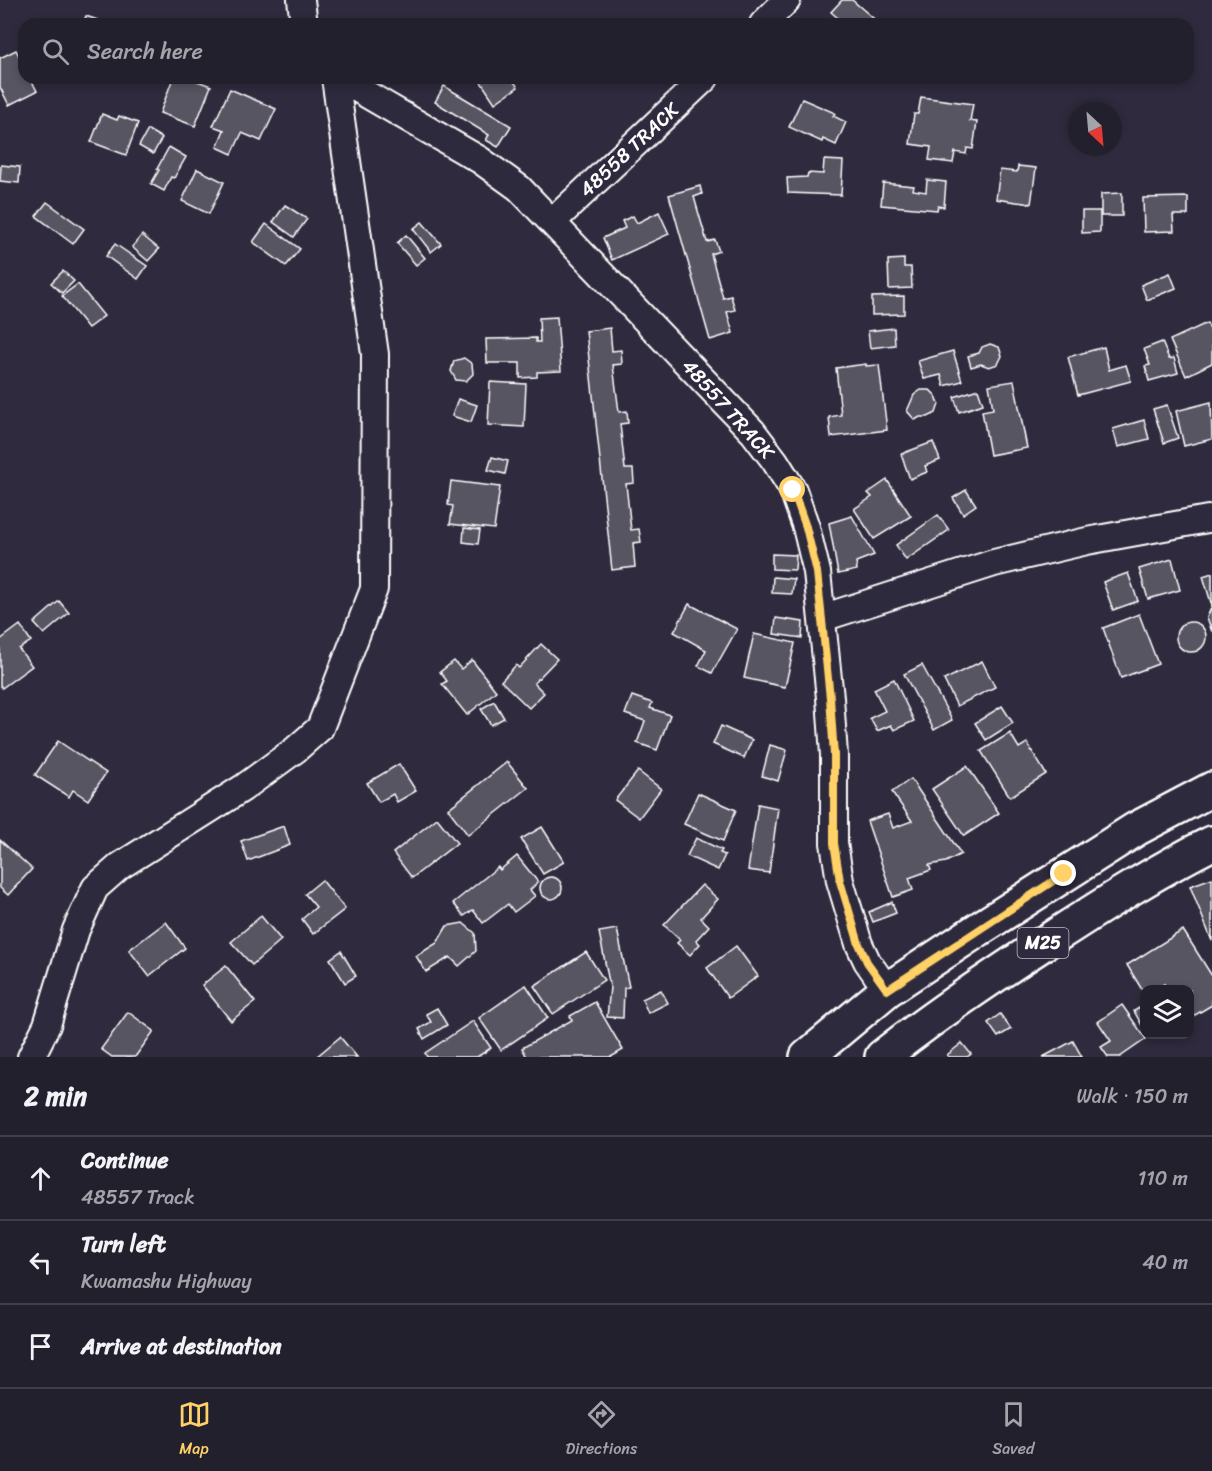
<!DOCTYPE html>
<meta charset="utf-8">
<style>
:root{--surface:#23202e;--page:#2f2d3a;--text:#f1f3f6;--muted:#a3a3aa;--line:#403e4a;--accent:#ffd166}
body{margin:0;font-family:Sriracha,sans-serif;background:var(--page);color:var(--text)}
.controls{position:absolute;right:18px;bottom:18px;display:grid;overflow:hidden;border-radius:12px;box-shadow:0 3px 9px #0003}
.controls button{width:54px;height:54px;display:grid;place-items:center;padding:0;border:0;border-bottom:2px solid var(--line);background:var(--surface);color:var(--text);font:30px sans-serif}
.compass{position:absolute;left:1068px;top:102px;width:54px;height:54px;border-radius:50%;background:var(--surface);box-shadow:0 3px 9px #0003;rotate:154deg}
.stop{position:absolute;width:18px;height:18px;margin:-14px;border:4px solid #ffd166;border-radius:50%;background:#fff}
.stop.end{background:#ffd166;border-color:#fff;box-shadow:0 2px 6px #0008}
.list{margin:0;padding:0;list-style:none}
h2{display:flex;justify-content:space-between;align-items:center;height:78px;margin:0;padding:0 24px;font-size:26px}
h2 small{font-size:20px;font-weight:400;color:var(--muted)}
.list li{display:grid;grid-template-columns:39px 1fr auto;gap:18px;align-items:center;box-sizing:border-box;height:84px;padding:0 24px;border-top:2px solid var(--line)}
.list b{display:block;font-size:22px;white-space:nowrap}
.list p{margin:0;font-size:20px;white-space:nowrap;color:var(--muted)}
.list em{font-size:20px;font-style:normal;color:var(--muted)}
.icon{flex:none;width:33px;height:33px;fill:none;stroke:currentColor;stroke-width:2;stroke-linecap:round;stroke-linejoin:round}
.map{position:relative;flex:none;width:1212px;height:1057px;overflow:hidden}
.search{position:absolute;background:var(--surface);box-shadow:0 3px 9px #0003;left:18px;right:18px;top:18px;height:66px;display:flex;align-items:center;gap:15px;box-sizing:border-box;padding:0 21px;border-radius:18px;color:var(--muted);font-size:22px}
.sheet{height:330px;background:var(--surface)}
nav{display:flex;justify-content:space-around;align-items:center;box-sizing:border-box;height:84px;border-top:2px solid var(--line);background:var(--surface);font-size:16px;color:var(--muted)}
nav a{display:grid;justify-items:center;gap:3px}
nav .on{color:var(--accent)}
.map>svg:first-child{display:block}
.building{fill:#595564;stroke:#fff;stroke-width:1.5}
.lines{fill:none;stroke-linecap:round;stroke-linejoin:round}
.street-casing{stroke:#fff;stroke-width:30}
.primary-casing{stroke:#fff;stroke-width:38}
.street{stroke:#2f2a3d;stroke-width:26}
.primary{stroke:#2f2a3d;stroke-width:33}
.route{stroke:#ffd166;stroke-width:8}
.labels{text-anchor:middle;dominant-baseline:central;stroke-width:6;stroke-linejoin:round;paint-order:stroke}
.shield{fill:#2f2a3d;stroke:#c1bfc5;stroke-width:1.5}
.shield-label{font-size:18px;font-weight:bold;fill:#fff}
.street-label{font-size:20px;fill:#fff;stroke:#2f2a3d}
</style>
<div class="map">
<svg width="1212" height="1057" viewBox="0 0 1212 1057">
<rect width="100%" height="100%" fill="#2f2a3d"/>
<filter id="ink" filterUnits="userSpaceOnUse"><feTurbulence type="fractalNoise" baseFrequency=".0167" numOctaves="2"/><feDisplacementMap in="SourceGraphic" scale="12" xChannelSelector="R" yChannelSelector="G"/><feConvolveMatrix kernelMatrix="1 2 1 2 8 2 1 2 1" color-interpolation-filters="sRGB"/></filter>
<g filter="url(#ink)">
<g class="building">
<polygon points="842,0 852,0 880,24 845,24 831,12"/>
<polygon points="86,16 109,24 83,24"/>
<polygon points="16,50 24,66 24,78 30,78 37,91 9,105 0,87 0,58"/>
<polygon points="173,78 189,78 211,86 195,126 160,113"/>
<polygon points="481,78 522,78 514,82 518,87 495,103 479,79"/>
<polygon points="444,86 511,126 498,147 486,140 489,135 435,102"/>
<polygon points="230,89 276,109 261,141 242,133 232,154 217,147 224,130 213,126"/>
<polygon points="921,97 973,104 970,121 977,122 973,149 967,148 966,154 955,152 953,163 929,160 931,147 910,144 914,114 918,114"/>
<polygon points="802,99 835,113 833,116 846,122 836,145 823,139 822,142 789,127"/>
<polygon points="102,114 117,120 119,116 138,123 126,155 91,142"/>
<polygon points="148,130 162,138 153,154 139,146"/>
<polygon points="169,147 186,157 174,178 171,177 164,191 151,184 159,170 157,169"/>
<polygon points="824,160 843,161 841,195 788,193 787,178 807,177 808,173 823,174"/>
<polygon points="1,165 20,167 19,183 0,181"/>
<polygon points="1018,166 1036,168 1031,204 996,199 1000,170 1017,172"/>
<polygon points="197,169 224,182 209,214 182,201"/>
<polygon points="927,180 946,182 944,207 938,206 937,210 881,205 883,183 914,186 913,190 926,192"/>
<polygon points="700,186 702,194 694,197 707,242 715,240 719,251 711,254 723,298 731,296 735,310 727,312 733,333 710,340 669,195"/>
<polygon points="1122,193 1122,216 1101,216 1101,194"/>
<polygon points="1188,197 1188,215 1173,215 1174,231 1144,232 1143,198"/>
<polygon points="47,202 84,229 73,244 36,216"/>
<polygon points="285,205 307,219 294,237 273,222"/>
<polygon points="1082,211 1100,211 1100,232 1082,233"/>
<polygon points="659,212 669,234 612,260 603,238 625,228 622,221 633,216 637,223"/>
<polygon points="422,222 441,244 431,252 413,229"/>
<polygon points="266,224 300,249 286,266 253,242"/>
<polygon points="142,235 159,249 148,261 132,247"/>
<polygon points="406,235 425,258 416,265 397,243"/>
<polygon points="115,244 147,266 138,279 106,256"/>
<polygon points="904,259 904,267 911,267 912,288 889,289 888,260"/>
<polygon points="63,271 74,281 62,293 51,283"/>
<polygon points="1170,273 1176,288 1147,300 1141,285"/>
<polygon points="78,284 104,316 88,328 62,296"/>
<polygon points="904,296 904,314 872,315 872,297"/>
<polygon points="557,317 561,371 537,372 537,377 520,378 520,363 487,363 486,339 536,338 536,342 540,342 539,318"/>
<polygon points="1207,323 1212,334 1212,363 1186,376 1170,340"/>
<polygon points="610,328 612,351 621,350 622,364 613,365 619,412 627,411 628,423 620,424 625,469 633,469 634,483 626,484 631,530 639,529 641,542 633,543 635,567 612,570 586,331"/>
<polygon points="894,328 895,345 870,348 868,331"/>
<polygon points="1162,342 1169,359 1174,358 1178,373 1149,381 1145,366 1150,365 1144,349"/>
<polygon points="990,344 999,347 1002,356 998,364 989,367 981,364 971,367 968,356 979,353 982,347"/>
<polygon points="1104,347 1109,370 1126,365 1131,381 1078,395 1068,357"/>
<polygon points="953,351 962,381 944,386 941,375 924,379 918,361"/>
<polygon points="464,358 472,364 473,374 466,381 456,380 451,371 454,361"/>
<polygon points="866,364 866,366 879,365 887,430 831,437 829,417 841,415 836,368"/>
<polygon points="1014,381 1027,448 990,455 982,411 993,409 989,385"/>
<polygon points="490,382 526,384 524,427 488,425"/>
<polygon points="978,389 983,404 959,412 954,397"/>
<polygon points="921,390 930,390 936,396 939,404 936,413 928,417 920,417 915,420 907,411 914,395"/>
<polygon points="458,399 477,405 471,422 452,416"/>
<polygon points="1211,402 1212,439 1184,446 1176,411"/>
<polygon points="1167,405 1178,438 1164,443 1153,409"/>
<polygon points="1144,420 1149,439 1118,447 1113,429"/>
<polygon points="933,442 940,460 925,466 927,472 910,479 901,454"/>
<polygon points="492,457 508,461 505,474 488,470"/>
<polygon points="887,480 911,516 874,539 854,509 872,497 868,493"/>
<polygon points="451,481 500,487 494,529 450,524 453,506 448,505"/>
<polygon points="966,490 976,505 963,514 953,498"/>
<polygon points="938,515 949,530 906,560 896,545"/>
<polygon points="852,516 874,555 856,562 857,570 838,574 829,523"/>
<polygon points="464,528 480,530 478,544 463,542"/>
<polygon points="772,554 796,555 795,570 772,569"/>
<polygon points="1172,559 1180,590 1148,599 1139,569"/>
<polygon points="1128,573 1138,601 1113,610 1103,582"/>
<polygon points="1212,573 1212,632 1207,617 1212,606 1203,576"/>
<polygon points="773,577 794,579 792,594 772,593"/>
<polygon points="59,601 69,613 44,634 34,623"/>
<polygon points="689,604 737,629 712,673 698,666 706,650 674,632"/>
<polygon points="1139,614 1158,664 1121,678 1103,628"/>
<polygon points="776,618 803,622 802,638 774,634"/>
<circle cx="1191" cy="637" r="15"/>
<polygon points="20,625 31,641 19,649 32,666 2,688 0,685 0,640"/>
<polygon points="754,634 795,643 785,687 744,678"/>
<polygon points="541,644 557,659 534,683 544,693 529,708 501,681 516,665 519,668"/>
<polygon points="472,660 496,691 467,715 442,684 447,681 440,672 454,661 461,669"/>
<polygon points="982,661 995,687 957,706 944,680"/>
<polygon points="922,665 952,720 934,730 904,674"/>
<polygon points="894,679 914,721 894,730 891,725 877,731 870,718 885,711 874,689"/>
<polygon points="632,696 652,703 650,708 670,715 657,750 637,743 645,721 625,714"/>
<polygon points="494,701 504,718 491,725 481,709"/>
<polygon points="1002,706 1013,723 986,740 975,723"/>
<polygon points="721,726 752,740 744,758 713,744"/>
<polygon points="1010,733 1019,748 1027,743 1046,774 1010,797 981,751"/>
<polygon points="58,741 106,773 88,800 73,790 69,797 35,775"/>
<polygon points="770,745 787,750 778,781 762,776"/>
<polygon points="507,762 528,788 468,835 448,809"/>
<polygon points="399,764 416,791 397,802 393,794 379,802 367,783"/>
<polygon points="967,766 999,813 964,836 932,789"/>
<polygon points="638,771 661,789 639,818 615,800"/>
<polygon points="911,779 961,854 946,862 929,865 931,870 909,878 913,890 893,897 867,821 888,814 893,828 912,821 892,792"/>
<polygon points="698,793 736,810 723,841 684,824"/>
<polygon points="758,804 778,808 769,873 748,870"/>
<polygon points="437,818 457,843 412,878 393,853"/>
<polygon points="284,826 290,845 248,861 241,841"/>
<polygon points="542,827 564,862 543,874 521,839"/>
<polygon points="696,838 722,850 720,853 725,855 718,870 687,856"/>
<polygon points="0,840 32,869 8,895 0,888"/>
<polygon points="517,856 538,882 530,890 535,896 514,912 508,904 483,923 473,910 464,916 453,903 498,867 500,870"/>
<circle cx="551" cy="888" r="11"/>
<polygon points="1212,878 1212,941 1190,886"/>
<polygon points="322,880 345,909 313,934 302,919 316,907 305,894"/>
<polygon points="702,885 718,899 701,918 709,926 696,940 700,944 690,955 677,943 680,940 664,925"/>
<polygon points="892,902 896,913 873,922 869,912"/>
<polygon points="261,916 281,940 252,965 231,942"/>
<polygon points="166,922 185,948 149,976 129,950"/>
<polygon points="463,923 475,933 476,951 459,966 450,957 426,972 416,956 437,943 447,926"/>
<polygon points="617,929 629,987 624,988 623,1018 607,1017 610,987 599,932"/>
<polygon points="1183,930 1212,976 1212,1005 1190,1018 1190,990 1167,990 1164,984 1156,990 1144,990 1144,993 1127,965"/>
<polygon points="736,946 758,976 728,998 707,968"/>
<polygon points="341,951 356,976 345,983 330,959"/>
<polygon points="586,952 604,980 553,1014 534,986"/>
<polygon points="226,966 255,1002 231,1021 202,985"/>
<polygon points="526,985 548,1018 501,1050 479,1018"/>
<polygon points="661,990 668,1003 648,1013 642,999"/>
<polygon points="595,1002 623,1050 611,1057 527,1057 522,1048 572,1020 570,1016"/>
<polygon points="1122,1005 1146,1039 1120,1057 1108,1057 1101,1047 1111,1041 1098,1022"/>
<polygon points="1144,1005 1144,1029 1134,1011"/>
<polygon points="437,1008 447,1025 424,1039 419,1029 431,1022 426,1014"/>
<polygon points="128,1012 154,1031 135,1057 112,1057 101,1049"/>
<polygon points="1000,1014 1011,1029 998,1037 988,1023"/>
<polygon points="473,1021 491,1048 477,1057 427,1057 425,1053"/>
<polygon points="340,1037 357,1057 316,1057"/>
<polygon points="1073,1041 1082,1057 1043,1057"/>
<polygon points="962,1043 971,1054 967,1057 949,1057 947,1055"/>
</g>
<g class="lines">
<defs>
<g id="street">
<polyline points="301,0 304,24"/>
<polyline points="763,24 787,0"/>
<polyline points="344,78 361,91 480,160 519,188 753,432 775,461 793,490 806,527 817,572 830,698 834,755 834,843 840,881 859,944 867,961 887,990"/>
<polyline points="553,221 705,78"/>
<polyline points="822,618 994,563 1087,541 1208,519"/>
<polyline points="31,1057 47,1025 76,930 95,888 120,866 243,788 295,750 320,728 374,589 375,354 335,78"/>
</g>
<g id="primary">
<polyline points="807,1057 887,990 979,929 1136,829 1212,789"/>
<path d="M 882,1057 C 937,1013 996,974 1055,936 C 1106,903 1158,870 1212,843"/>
</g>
</defs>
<use href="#street" class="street-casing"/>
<use href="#primary" class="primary-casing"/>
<use href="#street" class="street"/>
<use href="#primary" class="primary"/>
</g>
</g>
<g class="lines" filter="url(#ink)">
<polyline class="route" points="793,490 806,527 817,572 830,698 834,755 834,843 840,881 859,944 867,962 887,990 1064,874"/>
</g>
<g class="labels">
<rect class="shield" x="1017.5" y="928" width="51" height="30" rx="4.5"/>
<g class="shield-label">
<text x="1043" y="943">M25</text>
</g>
<g class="street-label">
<text transform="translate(629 150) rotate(-43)">48558 TRACK</text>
<text transform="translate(728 409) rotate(48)">48557 TRACK</text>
</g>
</g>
</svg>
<div class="controls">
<button><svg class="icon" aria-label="layers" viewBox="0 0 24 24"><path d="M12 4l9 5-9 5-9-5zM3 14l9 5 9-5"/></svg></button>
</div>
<svg class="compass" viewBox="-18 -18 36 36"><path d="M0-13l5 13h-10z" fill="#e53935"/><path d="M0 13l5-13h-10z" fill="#a3a3aa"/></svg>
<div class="stop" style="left:793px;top:490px"></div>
<div class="stop end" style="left:1064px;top:874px"></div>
<div class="search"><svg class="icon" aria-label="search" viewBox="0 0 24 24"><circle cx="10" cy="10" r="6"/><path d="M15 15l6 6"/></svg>Search here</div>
</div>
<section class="sheet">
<h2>2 min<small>Walk · 150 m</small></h2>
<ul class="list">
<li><svg class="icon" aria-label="ahead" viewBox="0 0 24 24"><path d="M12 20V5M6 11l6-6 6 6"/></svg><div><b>Continue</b><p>48557 Track</p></div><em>110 m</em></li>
<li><svg class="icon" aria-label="left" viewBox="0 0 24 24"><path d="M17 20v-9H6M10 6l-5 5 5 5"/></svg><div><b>Turn left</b><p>Kwamashu Highway</p></div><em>40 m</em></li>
<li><svg class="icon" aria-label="arrive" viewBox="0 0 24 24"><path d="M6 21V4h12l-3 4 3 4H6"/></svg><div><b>Arrive at destination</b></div></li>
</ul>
</section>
<nav>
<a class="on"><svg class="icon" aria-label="map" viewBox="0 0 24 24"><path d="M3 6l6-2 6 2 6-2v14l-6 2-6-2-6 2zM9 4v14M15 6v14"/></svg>Map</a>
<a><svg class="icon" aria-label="directions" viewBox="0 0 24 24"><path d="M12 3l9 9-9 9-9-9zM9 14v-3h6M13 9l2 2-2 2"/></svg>Directions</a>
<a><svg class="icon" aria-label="saved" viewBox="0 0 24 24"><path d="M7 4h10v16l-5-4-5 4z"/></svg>Saved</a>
</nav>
